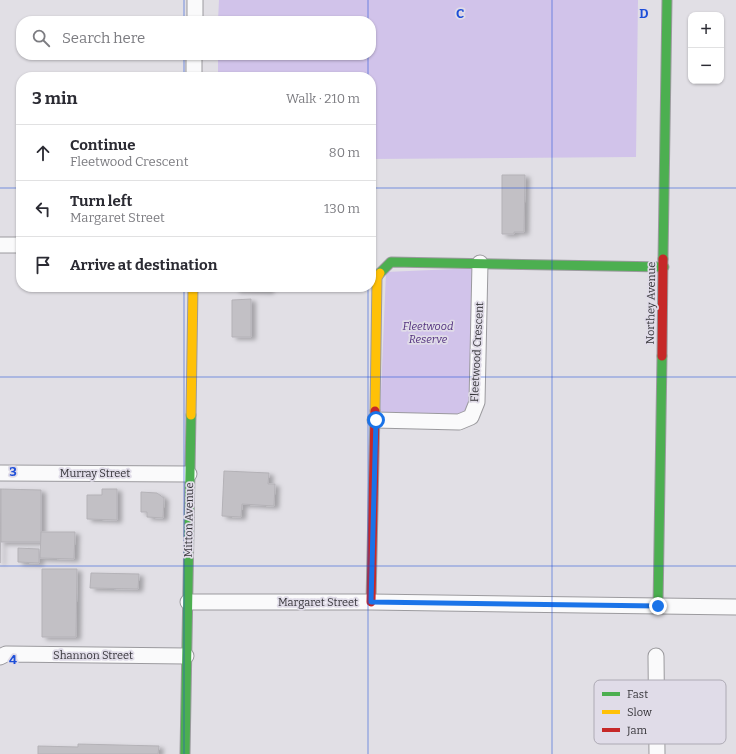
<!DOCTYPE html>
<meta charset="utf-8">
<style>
:root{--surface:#fff;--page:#f2f2f3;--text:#2b2b33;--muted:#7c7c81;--line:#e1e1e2}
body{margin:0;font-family:Bitter,serif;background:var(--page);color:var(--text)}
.controls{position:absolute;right:12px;top:12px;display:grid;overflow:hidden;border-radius:8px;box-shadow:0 1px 3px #0004}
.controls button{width:36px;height:36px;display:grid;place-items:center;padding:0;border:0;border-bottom:1px solid var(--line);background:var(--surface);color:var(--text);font:20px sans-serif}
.stop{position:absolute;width:12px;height:12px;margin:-9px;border:3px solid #1a73e8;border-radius:50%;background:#fff}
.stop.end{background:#1a73e8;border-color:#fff;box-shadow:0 1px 4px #0008}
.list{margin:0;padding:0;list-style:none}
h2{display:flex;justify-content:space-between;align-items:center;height:52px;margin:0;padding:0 16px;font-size:17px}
h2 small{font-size:13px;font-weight:400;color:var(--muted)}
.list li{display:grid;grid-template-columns:26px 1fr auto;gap:12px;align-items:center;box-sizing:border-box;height:56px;padding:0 16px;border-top:1px solid var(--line)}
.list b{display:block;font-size:15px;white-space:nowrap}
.list p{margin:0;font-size:13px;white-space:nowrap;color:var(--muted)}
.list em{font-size:13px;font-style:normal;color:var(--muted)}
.icon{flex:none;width:22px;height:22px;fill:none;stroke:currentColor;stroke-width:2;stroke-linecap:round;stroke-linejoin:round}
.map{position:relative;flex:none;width:736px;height:754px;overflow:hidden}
.search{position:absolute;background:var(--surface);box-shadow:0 1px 3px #0004;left:16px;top:16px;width:360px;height:44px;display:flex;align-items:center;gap:10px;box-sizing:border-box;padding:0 14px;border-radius:16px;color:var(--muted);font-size:15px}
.panel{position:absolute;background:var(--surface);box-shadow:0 1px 3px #0004;left:16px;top:72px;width:360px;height:220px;border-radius:16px}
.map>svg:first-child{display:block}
.green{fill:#d1c3ea}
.building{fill:#c2c0c5;stroke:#b4b2b7;filter:url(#shadow)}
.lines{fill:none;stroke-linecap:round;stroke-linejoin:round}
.street-casing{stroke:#9b9a9e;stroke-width:17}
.fast-casing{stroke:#9b9a9e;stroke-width:11}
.slow-casing{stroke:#9b9a9e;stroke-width:11}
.jam-casing{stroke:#9b9a9e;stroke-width:11}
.street{stroke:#fafafb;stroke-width:15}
.fast{stroke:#4caf50;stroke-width:9}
.slow{stroke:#ffc107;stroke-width:9}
.jam{stroke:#c62828;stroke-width:9}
.route{stroke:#1a73e8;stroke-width:5}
.grid{fill:none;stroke:#1d4ed8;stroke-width:1;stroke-opacity:0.55}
.labels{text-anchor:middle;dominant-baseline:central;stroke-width:3.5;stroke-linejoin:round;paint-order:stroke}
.street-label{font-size:11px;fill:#36353a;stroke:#e0dce8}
.park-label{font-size:11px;font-style:italic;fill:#53327f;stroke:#e0dce8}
.key{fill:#e0dce8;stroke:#adaab4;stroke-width:1}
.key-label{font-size:11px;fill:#36353a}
.grid-label{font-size:13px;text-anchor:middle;font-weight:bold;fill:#1d4ed8;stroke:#e0dce8;stroke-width:3.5;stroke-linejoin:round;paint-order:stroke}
</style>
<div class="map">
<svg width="736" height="754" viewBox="0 0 736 754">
<defs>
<filter id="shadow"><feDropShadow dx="4.5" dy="2.5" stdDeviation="2" flood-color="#0004"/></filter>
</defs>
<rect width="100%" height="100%" fill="#e1dfe5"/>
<g class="green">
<polygon points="219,0 638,0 636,157 371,159 371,77 218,77 218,55 371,55 371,21 218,21"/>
<polygon points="477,268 472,401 468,414 458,417 380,416 386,272"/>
</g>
<g class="building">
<polygon points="502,175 525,175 524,232 514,232 514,234 502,234"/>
<polygon points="235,287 269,287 269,291 235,290"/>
<polygon points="251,299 251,337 232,337 232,300"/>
<polygon points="224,471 269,473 268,484 275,484 274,506 242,504 241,517 222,516"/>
<polygon points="0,489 1,489 0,563"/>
<polygon points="1,489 41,490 41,542 1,542"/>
<polygon points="102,489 117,489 117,520 87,519 87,495 102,495"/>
<polygon points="141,492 157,493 164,498 163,518 147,517 147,512 141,512"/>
<polygon points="41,532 75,532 74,559 40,558"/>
<polygon points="18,548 39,549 39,563 18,562"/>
<polygon points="42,569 77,569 76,637 42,637"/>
<polygon points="91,573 139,574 138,589 90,588"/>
<polygon points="78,744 159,746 158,754 38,754 38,746 78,747"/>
</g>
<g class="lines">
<defs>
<g id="street">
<polyline points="195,21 195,0"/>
<polyline points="194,77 194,55"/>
<polyline points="0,245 21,245"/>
<polyline points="375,420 459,422 471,417 477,402 480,263"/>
<polyline points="0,473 189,474"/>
<polyline points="188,602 371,602 736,607"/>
<polyline points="656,656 657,754"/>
<polyline points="0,657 6,654 186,656"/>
</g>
<g id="fast">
<polyline points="663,259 667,0"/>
<polyline points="380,273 391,262 664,267"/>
<polyline points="658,606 662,356"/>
<polyline points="185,754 191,415"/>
</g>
<g id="slow">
<polyline points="375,411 377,278 380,273"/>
<polyline points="191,415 193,287"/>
</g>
<g id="jam">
<polyline points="662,356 663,259"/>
<polyline points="371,602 375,411"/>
</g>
</defs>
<use href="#street" class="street-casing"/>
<use href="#fast" class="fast-casing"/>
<use href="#slow" class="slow-casing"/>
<use href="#jam" class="jam-casing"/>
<use href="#street" class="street"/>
<use href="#fast" class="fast"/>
<use href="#slow" class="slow"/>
<use href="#jam" class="jam"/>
</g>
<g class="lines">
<polyline class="route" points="376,420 371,602 658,606"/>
</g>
<path class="grid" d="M 184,0 L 184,21M 368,0 L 368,21M 552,0 L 552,754M 184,55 L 184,77M 368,55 L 368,77M 0,188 L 21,188M 371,188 L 736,188M 184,287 L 184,754M 368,287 L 368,754M 0,377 L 736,377M 0,566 L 736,566"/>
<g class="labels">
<g class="street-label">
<text transform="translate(651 303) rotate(-89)">Northey Avenue</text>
<text transform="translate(477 352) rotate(-87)">Fleetwood Crescent</text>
<text x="95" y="473">Murray Street</text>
<text transform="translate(189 520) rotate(-89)">Mitton Avenue</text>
<text x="318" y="602">Margaret Street</text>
<text x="93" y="655">Shannon Street</text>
</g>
<g class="park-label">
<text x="428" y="326">Fleetwood<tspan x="428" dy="13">Reserve</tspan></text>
</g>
</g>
<rect x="594" y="680" width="132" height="64" rx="6" class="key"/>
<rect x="602" y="692" width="18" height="4" fill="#4caf50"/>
<rect x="602" y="710" width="18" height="4" fill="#ffc107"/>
<rect x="602" y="728" width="18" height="4" fill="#c62828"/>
<g class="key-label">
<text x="627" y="698">Fast</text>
<text x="627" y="716">Slow</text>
<text x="627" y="734">Jam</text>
</g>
<g class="grid-label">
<text x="460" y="18">C</text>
<text x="644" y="18">D</text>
<text x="13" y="476">3</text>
<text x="13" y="664">4</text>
</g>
</svg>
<div class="controls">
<button>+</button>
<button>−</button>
</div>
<div class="stop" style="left:376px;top:420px"></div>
<div class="stop end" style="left:658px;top:606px"></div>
<div class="search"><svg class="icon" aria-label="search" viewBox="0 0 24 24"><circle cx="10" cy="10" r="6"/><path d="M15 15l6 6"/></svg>Search here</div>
<section class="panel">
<h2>3 min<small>Walk · 210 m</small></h2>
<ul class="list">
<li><svg class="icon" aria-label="ahead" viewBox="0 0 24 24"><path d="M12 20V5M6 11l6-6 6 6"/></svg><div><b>Continue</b><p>Fleetwood Crescent</p></div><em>80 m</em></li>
<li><svg class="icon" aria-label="left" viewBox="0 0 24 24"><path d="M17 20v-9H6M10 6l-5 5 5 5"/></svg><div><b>Turn left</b><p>Margaret Street</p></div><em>130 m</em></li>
<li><svg class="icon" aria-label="arrive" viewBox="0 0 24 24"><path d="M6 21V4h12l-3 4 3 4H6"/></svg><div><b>Arrive at destination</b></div></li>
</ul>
</section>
</div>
